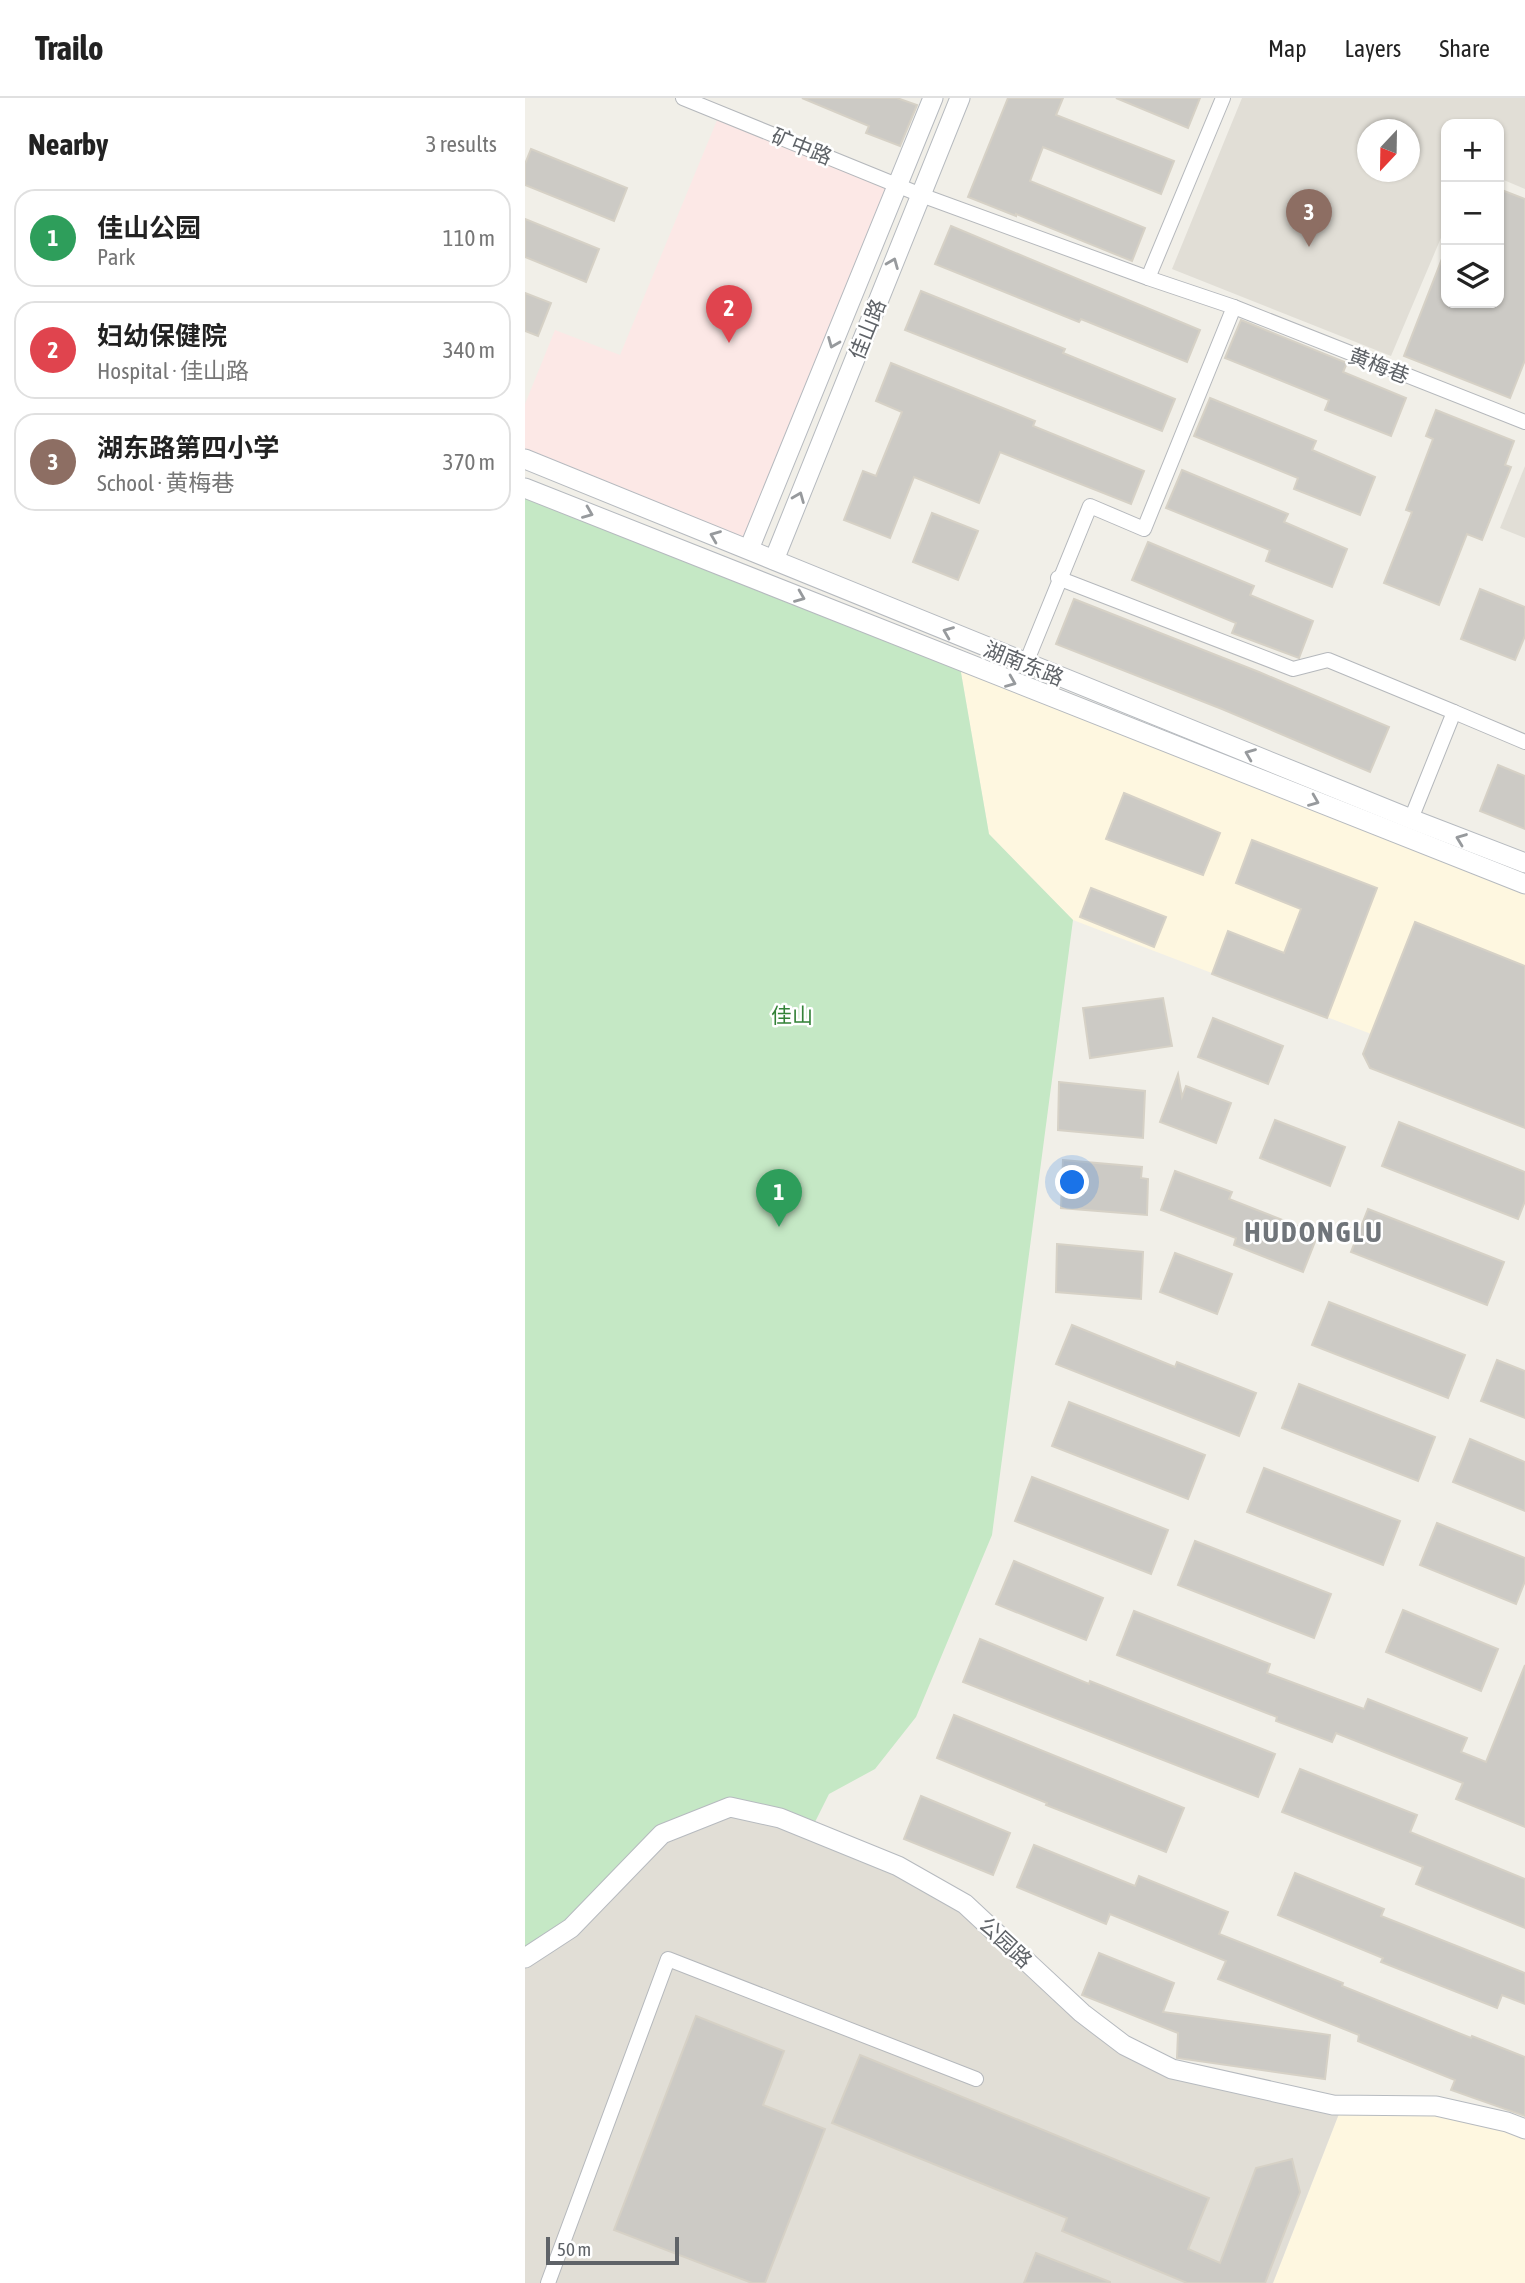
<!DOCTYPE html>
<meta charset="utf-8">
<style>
:root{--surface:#fff;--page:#f6f6f6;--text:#222;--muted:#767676;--line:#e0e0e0;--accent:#ea4335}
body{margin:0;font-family:"Asap Condensed","Noto Sans SC",sans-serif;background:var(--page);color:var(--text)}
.controls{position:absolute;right:21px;top:21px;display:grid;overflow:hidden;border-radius:14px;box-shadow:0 2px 5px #0004}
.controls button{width:63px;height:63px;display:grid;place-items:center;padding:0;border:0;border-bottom:2px solid var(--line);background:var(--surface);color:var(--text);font:35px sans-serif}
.compass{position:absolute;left:832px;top:21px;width:63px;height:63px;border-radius:50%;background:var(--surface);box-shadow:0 2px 5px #0004;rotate:202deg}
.scale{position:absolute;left:21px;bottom:18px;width:133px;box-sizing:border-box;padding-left:7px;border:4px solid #5f6368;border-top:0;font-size:19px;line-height:24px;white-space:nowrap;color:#5f6368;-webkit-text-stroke:5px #fff;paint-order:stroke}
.you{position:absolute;left:548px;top:1085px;width:24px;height:24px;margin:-18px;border:5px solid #fff;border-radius:50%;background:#1a73e8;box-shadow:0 0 0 10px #1a73e833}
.badge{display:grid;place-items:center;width:46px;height:46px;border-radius:50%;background:var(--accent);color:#fff;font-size:23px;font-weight:700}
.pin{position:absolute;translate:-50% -58px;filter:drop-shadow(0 2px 4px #0008)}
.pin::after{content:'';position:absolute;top:37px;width:24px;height:21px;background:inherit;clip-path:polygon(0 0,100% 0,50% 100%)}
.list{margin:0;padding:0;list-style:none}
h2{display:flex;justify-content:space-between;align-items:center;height:91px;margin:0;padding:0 28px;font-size:30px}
h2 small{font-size:23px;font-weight:400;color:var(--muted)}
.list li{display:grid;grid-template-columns:46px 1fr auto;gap:21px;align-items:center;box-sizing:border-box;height:98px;margin:0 14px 14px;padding:0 14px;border:2px solid var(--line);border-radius:21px}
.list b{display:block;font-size:26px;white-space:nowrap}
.list p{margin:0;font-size:23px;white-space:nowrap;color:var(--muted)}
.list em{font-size:23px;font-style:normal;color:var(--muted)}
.icon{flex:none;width:38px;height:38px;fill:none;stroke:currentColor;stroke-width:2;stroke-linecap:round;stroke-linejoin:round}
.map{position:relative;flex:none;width:1000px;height:2185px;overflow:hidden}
header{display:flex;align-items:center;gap:42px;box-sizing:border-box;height:98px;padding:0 35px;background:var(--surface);border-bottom:2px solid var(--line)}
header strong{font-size:33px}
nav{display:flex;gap:38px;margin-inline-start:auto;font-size:24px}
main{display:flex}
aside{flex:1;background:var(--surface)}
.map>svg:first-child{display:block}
.commercial{fill:#fef7e0}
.education{fill:#e1ded6;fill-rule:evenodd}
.medical{fill:#fce8e6}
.green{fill:#c5e8c5}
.building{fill:#cccac5;stroke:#d6d1c6;stroke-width:2}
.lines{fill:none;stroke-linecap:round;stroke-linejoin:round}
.street-casing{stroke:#b5b8bc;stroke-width:16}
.secondary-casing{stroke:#b6babf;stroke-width:21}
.street{stroke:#fff;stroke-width:14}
.secondary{stroke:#fff;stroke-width:19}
.oneway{stroke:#979a9d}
.labels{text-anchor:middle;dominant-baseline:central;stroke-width:5;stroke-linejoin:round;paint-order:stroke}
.street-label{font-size:21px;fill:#5f6368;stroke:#fff}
.park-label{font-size:21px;fill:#348238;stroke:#fff}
.district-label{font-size:28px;font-weight:bold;letter-spacing:2px;fill:#70757a;stroke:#fff}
</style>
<header>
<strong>Trailo</strong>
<nav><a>Map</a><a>Layers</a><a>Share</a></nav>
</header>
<main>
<aside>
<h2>Nearby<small>3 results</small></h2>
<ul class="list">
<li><span class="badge" style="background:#2e9e5b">1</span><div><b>佳山公园</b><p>Park</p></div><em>110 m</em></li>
<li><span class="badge" style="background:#e0444e">2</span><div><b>妇幼保健院</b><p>Hospital · 佳山路</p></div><em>340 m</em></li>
<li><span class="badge" style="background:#8d6e63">3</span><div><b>湖东路第四小学</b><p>School · 黄梅巷</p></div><em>370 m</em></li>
</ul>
</aside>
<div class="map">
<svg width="1000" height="2185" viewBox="0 0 1000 2185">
<rect width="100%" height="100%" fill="#f1efe8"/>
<g class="commercial">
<polygon points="434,563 1000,786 1000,965 875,947 548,822 464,736"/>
<polygon points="817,2008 911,2008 1000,2031 1000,2185 748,2185"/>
</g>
<g class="education">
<path d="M 717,0 L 1000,0 L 1000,91 L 974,80 L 974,26 L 921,26 L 921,128 L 866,258 L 647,171 ZM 842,32 L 884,32 L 884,74 L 842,74 Z"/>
<polygon points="1000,368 1000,440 975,430"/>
<polygon points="205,1709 440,1806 557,1915 647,1971 817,2008 748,2185 0,2185 0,1858 137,1736"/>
</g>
<polygon class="medical" points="195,15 373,87 224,451 0,361 0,306 30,232 95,257"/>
<polygon class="green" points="0,390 434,563 464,736 548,822 467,1437 391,1619 350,1671 304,1696 286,1732 205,1709 137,1735 0,1859"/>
<g class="building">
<polygon points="277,0 372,0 392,7 375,48 341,35 344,28"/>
<polygon points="483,0 538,0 531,17 649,63 636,96 518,49 505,83 620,130 607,163 491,116 491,118 443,99"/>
<polygon points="591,0 675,0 663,30"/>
<polygon points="6,51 102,90 89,123 0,87 0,66"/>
<polygon points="974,91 1000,101 1000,262 985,300 879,258 920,153 921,205 974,205"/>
<polygon points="0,121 74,151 61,184 0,159"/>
<polygon points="426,128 675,232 662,264 556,221 554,224 410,166"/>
<polygon points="396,193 540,251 538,255 650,301 637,333 380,232"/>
<polygon points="0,195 26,205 13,238 0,233"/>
<polygon points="716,222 822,265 818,274 881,300 866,338 800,312 804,302 700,260"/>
<polygon points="366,265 510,323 508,328 619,373 606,406 475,354 454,405 389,379 365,440 319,422 338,373 351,378 377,314 351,303"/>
<polygon points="685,300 791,343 787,352 850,379 835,417 769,391 773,380 669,338"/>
<polygon points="911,312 989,343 980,367 986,369 957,442 942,436 914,507 859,485 887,414 881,412 908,341 901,338"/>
<polygon points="657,372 763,416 759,424 822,451 807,489 741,463 745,452 641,410"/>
<polygon points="407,415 453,433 433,482 388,464"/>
<polygon points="623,444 729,488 725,497 788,523 774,560 707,535 711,525 607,482"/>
<polygon points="955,491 1000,509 1000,538 990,562 936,541"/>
<polygon points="549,501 734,574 864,629 845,674 697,611 531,546"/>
<polygon points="973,667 1000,678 1000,731 955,713"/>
<polygon points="599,695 695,735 678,777 581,741"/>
<polygon points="727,742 852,790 802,920 687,876 703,833 759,855 776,811 711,785"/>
<polygon points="566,790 641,819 629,849 555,819"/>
<polygon points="890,824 1000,868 1000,1030 845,970 838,956"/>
<polygon points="638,900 647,948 565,960 558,910"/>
<polygon points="688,920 758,948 743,986 673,959"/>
<polygon points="653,976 657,999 661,988 706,1005 691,1045 635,1024"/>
<polygon points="534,984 620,993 618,1040 533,1032"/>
<polygon points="750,1022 820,1049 805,1088 735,1060"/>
<polygon points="874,1024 1000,1074 1000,1103 993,1121 857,1068"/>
<polygon points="538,1062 617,1069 616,1080 623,1081 622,1117 536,1110"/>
<polygon points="650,1073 707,1094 704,1101 793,1136 778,1174 709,1147 711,1140 636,1112"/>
<polygon points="843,1111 979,1164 962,1207 826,1154"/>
<polygon points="532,1146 618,1154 616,1201 531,1194"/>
<polygon points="650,1155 707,1176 692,1216 635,1194"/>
<polygon points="804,1204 940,1257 923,1300 787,1247"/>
<polygon points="547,1227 650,1269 652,1264 731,1295 714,1338 531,1266"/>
<polygon points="972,1262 1000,1273 1000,1320 956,1303"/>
<polygon points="774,1286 910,1339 893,1383 757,1330"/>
<polygon points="544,1304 680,1357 663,1401 527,1348"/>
<polygon points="945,1341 1000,1364 1000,1413 928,1384"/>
<polygon points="739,1370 875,1423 858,1467 722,1414"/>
<polygon points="507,1379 643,1432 626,1476 490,1423"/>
<polygon points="912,1425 1000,1460 1000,1483 991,1506 895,1467"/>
<polygon points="670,1443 806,1496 789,1540 653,1487"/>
<polygon points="489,1463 578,1500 561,1542 471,1506"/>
<polygon points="878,1512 973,1551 956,1593 861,1554"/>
<polygon points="609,1513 745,1566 742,1575 839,1611 843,1601 942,1640 936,1654 961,1664 1000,1567 1000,1729 931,1701 938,1685 811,1635 807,1644 751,1623 752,1619 592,1557"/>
<polygon points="455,1541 564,1586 565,1583 750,1656 733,1699 438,1584"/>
<polygon points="429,1617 659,1710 641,1754 521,1707 522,1705 412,1660"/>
<polygon points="775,1671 892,1717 885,1734 1000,1781 1000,1830 891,1786 898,1769 757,1714"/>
<polygon points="396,1698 485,1735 468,1777 379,1741"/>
<polygon points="509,1747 610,1788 614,1778 703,1814 694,1836 818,1885 817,1888 946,1940 947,1938 1000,1959 1000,2018 926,1992 930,1982 833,1943 834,1937 693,1881 701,1863 585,1816 581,1826 492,1789"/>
<polygon points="770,1775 859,1811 856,1818 1000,1875 1000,1906 977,1897 972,1910 856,1864 858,1860 753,1817"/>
<polygon points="574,1855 649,1885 638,1914 805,1937 800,1981 652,1960 653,1935 557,1897"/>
<polygon points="171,1918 259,1953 238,2007 300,2031 240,2185 227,2185 89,2132"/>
<polygon points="335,1957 684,2100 663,2151 695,2165 731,2070 767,2061 775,2094 740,2185 662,2185 537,2133 542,2120 307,2025"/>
<polygon points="511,2155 585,2184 585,2185 499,2185"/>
</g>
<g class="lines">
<defs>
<g id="street">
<polyline points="158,0 396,97 623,180"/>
<polyline points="709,209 1000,324"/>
<polyline points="533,480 768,571 803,562 929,614 886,721"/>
<polyline points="501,565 565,408 619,431 709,209 623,180 698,0"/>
<polyline points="929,614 1000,644"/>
<polyline points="23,2185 143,1861 451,1981"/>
</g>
<g id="secondary">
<polyline points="0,361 886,721 1000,765"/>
<polyline points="0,390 1000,786"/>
<polyline points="224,451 408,0"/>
<polyline points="249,462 435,0"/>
<polyline points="0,1860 46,1830 137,1736 205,1709 255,1720 373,1768 440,1806 557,1915 599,1947 647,1971 808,2007 911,2008 982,2024 1000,2031"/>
</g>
</defs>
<use href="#street" class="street-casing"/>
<use href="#secondary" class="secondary-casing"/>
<use href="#street" class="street"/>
<use href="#secondary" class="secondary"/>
</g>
<defs><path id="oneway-chevron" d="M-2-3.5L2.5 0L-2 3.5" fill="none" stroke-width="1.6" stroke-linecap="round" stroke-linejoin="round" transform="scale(1.75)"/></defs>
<g class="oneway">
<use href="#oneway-chevron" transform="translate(368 165) rotate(-68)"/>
<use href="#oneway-chevron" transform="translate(308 245) rotate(112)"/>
<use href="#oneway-chevron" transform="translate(274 399) rotate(-68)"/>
<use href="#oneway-chevron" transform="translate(63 415) rotate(22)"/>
<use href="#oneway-chevron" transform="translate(190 438) rotate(-158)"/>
<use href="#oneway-chevron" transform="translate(275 499) rotate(22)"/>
<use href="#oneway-chevron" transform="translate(423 534) rotate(-158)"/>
<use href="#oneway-chevron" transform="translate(486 584) rotate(22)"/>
<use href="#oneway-chevron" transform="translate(725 656) rotate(-158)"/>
<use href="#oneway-chevron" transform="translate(789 703) rotate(22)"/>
<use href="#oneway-chevron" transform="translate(936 741) rotate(-159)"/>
</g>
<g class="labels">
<g class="street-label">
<text transform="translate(277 48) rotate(22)">矿中路</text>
<text transform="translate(342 231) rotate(-68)">佳山路</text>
<text transform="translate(854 267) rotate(21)">黄梅巷</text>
<text transform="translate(499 565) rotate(22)">湖南东路</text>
<text transform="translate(481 1844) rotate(43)">公园路</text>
</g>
<g class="park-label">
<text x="267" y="917">佳山</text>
</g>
<g class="district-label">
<text x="789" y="1134">HUDONGLU</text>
</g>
</g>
</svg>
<div class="controls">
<button>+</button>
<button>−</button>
<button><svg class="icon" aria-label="layers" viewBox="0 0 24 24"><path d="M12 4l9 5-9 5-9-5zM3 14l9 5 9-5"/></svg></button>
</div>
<svg class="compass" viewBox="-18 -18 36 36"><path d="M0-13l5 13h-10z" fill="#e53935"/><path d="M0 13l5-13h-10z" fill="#767676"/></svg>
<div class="scale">50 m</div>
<div class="you"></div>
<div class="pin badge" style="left:254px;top:1129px;background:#2e9e5b">1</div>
<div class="pin badge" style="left:204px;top:245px;background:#e0444e">2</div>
<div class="pin badge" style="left:784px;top:149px;background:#8d6e63">3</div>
</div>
</main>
